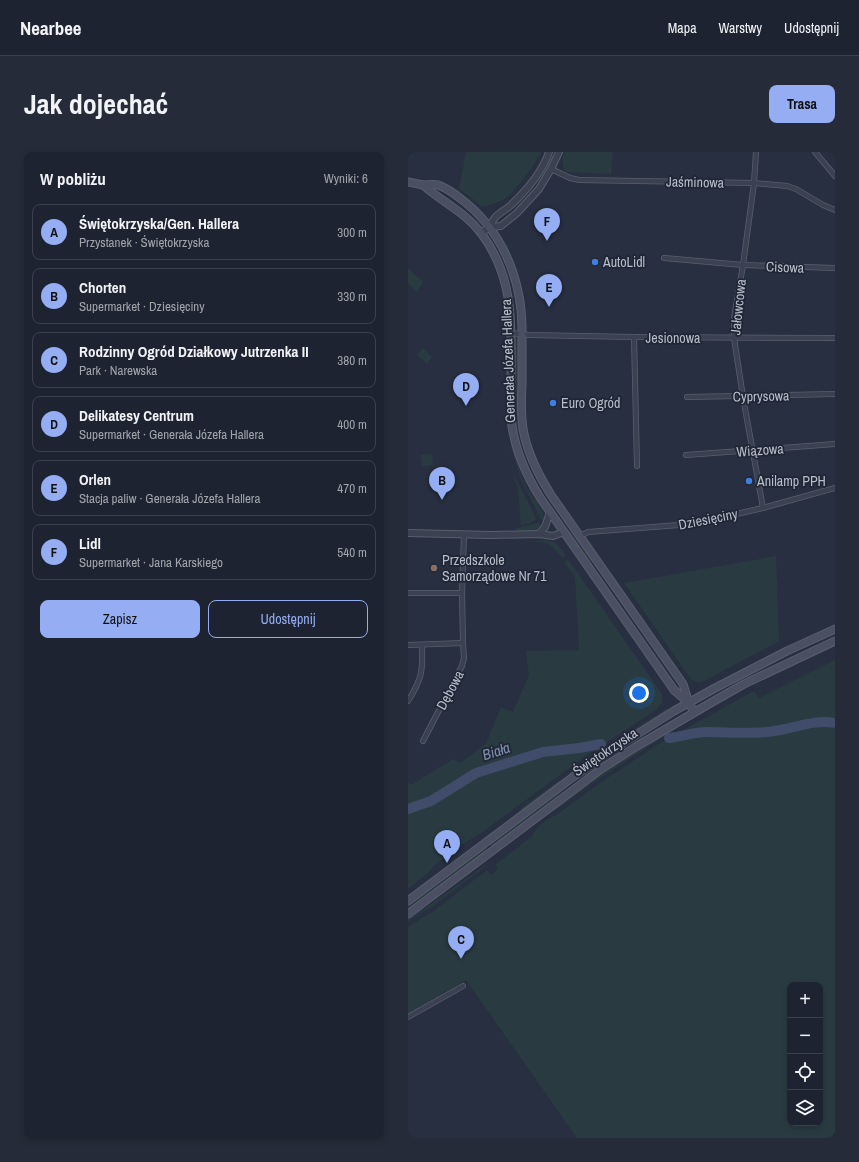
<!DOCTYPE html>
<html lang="pl">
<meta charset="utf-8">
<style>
:root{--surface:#1d2330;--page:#252b38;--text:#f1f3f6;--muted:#a0a4ab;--line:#3b404c;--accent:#95adf2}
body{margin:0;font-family:"Archivo Narrow",sans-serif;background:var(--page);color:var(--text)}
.controls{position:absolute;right:12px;bottom:12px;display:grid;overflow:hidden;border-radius:8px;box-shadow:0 2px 6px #0003}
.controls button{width:36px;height:36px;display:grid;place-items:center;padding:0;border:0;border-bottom:1px solid var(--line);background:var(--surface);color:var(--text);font:20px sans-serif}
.you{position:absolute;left:231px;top:541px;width:14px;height:14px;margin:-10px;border:3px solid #fff;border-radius:50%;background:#1a73e8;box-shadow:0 0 0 6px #1a73e833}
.badge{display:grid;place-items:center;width:26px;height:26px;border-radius:50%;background:var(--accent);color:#111;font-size:13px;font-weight:700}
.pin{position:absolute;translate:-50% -33px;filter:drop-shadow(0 1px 2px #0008)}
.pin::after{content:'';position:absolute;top:21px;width:14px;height:12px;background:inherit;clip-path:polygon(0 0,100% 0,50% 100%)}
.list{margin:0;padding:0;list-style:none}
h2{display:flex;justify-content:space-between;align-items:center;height:52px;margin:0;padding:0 16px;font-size:17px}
h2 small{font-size:13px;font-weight:400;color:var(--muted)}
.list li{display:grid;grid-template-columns:26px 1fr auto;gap:12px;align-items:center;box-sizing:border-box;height:56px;margin:0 8px 8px;padding:0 8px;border:1px solid var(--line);border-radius:8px}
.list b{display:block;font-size:15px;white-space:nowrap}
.list p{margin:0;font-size:13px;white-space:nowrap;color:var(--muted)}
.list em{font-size:13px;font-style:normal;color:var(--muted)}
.actions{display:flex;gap:8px;padding:12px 16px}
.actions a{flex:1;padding:9px 0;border:1px solid var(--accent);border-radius:8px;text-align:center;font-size:14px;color:var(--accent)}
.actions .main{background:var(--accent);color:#111}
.icon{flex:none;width:22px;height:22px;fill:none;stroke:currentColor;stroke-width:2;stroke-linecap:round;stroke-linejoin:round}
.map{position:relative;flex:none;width:427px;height:986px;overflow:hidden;border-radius:8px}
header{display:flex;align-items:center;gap:24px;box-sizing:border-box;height:56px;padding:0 20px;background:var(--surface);border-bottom:1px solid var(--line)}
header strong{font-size:19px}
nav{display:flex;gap:22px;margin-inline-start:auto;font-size:14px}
.intro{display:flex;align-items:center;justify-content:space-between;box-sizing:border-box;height:96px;padding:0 24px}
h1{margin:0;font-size:28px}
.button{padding:10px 18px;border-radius:8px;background:var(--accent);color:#111;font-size:14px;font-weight:700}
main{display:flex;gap:24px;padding:0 24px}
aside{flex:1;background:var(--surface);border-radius:8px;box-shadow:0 2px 6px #0003}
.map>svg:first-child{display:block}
.green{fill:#293b41;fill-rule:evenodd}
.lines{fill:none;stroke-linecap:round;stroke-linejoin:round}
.river{stroke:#404c69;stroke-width:10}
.minor-casing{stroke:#595f6d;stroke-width:6}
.tertiary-casing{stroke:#595f6d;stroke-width:8}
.secondary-casing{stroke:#595f6d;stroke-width:9}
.minor{stroke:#3b4150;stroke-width:4.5}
.tertiary{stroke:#3b4150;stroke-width:6}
.secondary{stroke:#4a5062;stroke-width:7}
.shop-dot{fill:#3f7fe0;stroke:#202635;stroke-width:1.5}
.education-dot{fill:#8d6e63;stroke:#202635;stroke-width:1.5}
.labels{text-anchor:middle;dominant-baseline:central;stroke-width:3.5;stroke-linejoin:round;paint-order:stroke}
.street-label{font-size:14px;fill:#b8bdca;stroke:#202635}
.poi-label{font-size:14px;fill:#b8bdca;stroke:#202635;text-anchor:start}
.water-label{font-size:15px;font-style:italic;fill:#818faf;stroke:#202635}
</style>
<header>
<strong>Nearbee</strong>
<nav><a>Mapa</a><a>Warstwy</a><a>Udostępnij</a></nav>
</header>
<div class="intro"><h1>Jak dojechać</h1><a class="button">Trasa</a></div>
<main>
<aside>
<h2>W pobliżu<small>Wyniki: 6</small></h2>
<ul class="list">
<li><span class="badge">A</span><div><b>Świętokrzyska/Gen. Hallera</b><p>Przystanek · Świętokrzyska</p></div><em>300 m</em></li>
<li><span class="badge">B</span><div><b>Chorten</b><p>Supermarket · Dziesięciny</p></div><em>330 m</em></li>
<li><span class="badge">C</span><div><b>Rodzinny Ogród Działkowy Jutrzenka II</b><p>Park · Narewska</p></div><em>380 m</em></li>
<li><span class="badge">D</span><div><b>Delikatesy Centrum</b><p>Supermarket · Generała Józefa Hallera</p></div><em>400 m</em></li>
<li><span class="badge">E</span><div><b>Orlen</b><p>Stacja paliw · Generała Józefa Hallera</p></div><em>470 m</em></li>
<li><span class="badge">F</span><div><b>Lidl</b><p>Supermarket · Jana Karskiego</p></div><em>540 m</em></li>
</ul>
<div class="actions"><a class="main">Zapisz</a><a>Udostępnij</a></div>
</aside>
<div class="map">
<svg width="427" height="986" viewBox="0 0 427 986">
<rect width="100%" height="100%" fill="#272f40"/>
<g class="green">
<path d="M 58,0 L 133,0 C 128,11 106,42 95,48 C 89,51 81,53 74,55 L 60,43 L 51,37 Z"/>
<path d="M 156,0 L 205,0 L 203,22 L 158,20 C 154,15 154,6 156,0 Z"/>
<polygon points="0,116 15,130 9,140 0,131"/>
<polygon points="107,184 110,187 110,256 112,280 109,281 106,256"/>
<polygon points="15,196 24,205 19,212 9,203"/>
<polygon points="104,293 114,326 119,336 135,360 136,368 133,367 112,325 103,295"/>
<polygon points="24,302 25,313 14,314 13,303"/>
<polygon points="103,309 108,327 128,366 127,369 113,374 110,336 107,328"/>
<path d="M 128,371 L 131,371 L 134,374 C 127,380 114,382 106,377 Z"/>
<polygon points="162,377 185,410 183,411 160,380"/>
<path d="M 137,388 L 147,390 L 158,404 L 154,406 C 141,389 141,391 121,390 Z"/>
<path d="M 368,404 L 371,489 L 296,529 C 290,531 287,531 282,526 L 216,431 Z"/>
<polygon points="160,407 254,542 254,551 248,558 179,603 72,682 51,694 27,713 21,720 0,737 0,631 3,633 45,607 52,611 78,592 93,555 105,560 121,523 118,499 171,498 167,425 156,410"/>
<path d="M 427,508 L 427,986 L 169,986 L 58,828 L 0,861 L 0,775 L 27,758 L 79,718 L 83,723 L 90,717 L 87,713 L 124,684 L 130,675 L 138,668 L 151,661 L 189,633 L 252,591 L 346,539 L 351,546 L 352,553 L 351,546 ZM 382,833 L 412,833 L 412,971 L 382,971 Z"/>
<polygon points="258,557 261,558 169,618 166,617 207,589"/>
<polygon points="271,573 270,575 189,628 152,655 142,660 188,625"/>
<polygon points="152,628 152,630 115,658 112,657"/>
<polygon points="165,629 166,630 156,638 147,647 83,696 83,691"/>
<polygon points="79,694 78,699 0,758 0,753"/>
<polygon points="77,713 78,714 25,754 0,769 0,767 23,752"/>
</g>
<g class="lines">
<g class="river">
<path d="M 261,586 C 274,585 286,580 298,580 C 323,580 348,583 372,578 C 389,575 410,567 427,571"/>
<polyline points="0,657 23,649 68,621 135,600 171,596 193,592"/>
</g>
<defs>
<g id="minor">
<polyline points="348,0 346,31 335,113 326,166 326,186 335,245 355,356"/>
<polyline points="407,0 427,24"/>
<polyline points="143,17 162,26 171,28 346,31 379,34 388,37 415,53 427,58"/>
<polyline points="256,106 335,113 427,116"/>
<polyline points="103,181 121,183 226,185 427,186"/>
<polyline points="226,185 229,314"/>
<polyline points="279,245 427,242"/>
<polyline points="278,303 427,292"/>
<polyline points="172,384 180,380 284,372 355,356 427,336"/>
<polyline points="0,441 54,441"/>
<polyline points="55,491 54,441 56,383"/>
<polyline points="0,493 55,491 56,506 54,514 15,589"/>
<path d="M 0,549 C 14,527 15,519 14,493"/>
<polyline points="0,865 55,834"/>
</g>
<g id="tertiary">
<path d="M 82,75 C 83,73 84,69 86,67 C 90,61 98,58 103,53 C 119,38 134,21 141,0"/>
<polyline points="73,81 82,75 93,74 109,61 131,37 143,17 151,0"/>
<polyline points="0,381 83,383 131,382 145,384 156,380"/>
<polyline points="131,382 137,375 142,360"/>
</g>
<g id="secondary">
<path d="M 0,30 C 5,31 10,32 15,33 C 20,33 25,32 30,33 C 38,36 47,42 53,47 C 93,77 113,125 114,174 C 114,194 114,214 114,234 C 113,250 113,267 116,282 C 121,305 131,324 143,343 L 275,532 L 281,551 L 286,560"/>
<path d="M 15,33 C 34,50 57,60 73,81 C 108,127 103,178 103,232 C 103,246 102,261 104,274 C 108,301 119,325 133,347 L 266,538 L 280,550"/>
<polyline points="0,749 165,625 204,598 266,559 307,536 379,499 427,477"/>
<polyline points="0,762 148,651 193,617 229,594 306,549 336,532 427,489"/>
</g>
</defs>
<use href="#minor" class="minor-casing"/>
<use href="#tertiary" class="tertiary-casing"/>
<use href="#secondary" class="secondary-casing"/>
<use href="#minor" class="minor"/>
<use href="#tertiary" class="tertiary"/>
<use href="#secondary" class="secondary"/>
</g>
<g class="shop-dot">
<circle cx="187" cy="110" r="4"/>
<circle cx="145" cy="251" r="4"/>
<circle cx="341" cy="329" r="4"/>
</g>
<circle class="education-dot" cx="26" cy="416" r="4"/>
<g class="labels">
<g class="street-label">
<text transform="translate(287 30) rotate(1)">Jaśminowa</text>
<text transform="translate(377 115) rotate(2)">Cisowa</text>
<text transform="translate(330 155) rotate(-84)">Jałowcowa</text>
<text x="265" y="186">Jesionowa</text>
<text transform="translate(100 209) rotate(-92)">Generała Józefa Hallera</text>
<text transform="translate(353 244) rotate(-1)">Cyprysowa</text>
<text transform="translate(352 298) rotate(-4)">Wiązowa</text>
<text transform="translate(300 367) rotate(-11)">Dziesięciny</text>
<text transform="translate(42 538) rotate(-62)">Dębowa</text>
<text transform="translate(197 600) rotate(-34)">Świętokrzyska</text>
</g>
<g class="poi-label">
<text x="195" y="110">AutoLidl</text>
<text x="153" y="251">Euro Ogród</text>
<text x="349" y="329">Anilamp PPH</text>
<text x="34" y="408">Przedszkole<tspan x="34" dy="16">Samorządowe Nr 71</tspan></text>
</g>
<g class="water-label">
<text transform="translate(88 599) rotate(-18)">Biała</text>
</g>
</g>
</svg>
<div class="controls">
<button>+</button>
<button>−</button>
<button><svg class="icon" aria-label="locate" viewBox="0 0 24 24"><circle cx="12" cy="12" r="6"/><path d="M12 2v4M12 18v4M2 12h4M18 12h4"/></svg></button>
<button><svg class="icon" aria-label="layers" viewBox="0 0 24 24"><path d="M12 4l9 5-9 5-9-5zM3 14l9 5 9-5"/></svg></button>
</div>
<div class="you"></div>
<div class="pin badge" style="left:39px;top:711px">A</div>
<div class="pin badge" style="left:34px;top:348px">B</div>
<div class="pin badge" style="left:53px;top:807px">C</div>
<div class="pin badge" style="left:58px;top:254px">D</div>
<div class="pin badge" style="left:141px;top:155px">E</div>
<div class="pin badge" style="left:139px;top:89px">F</div>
</div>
</main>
